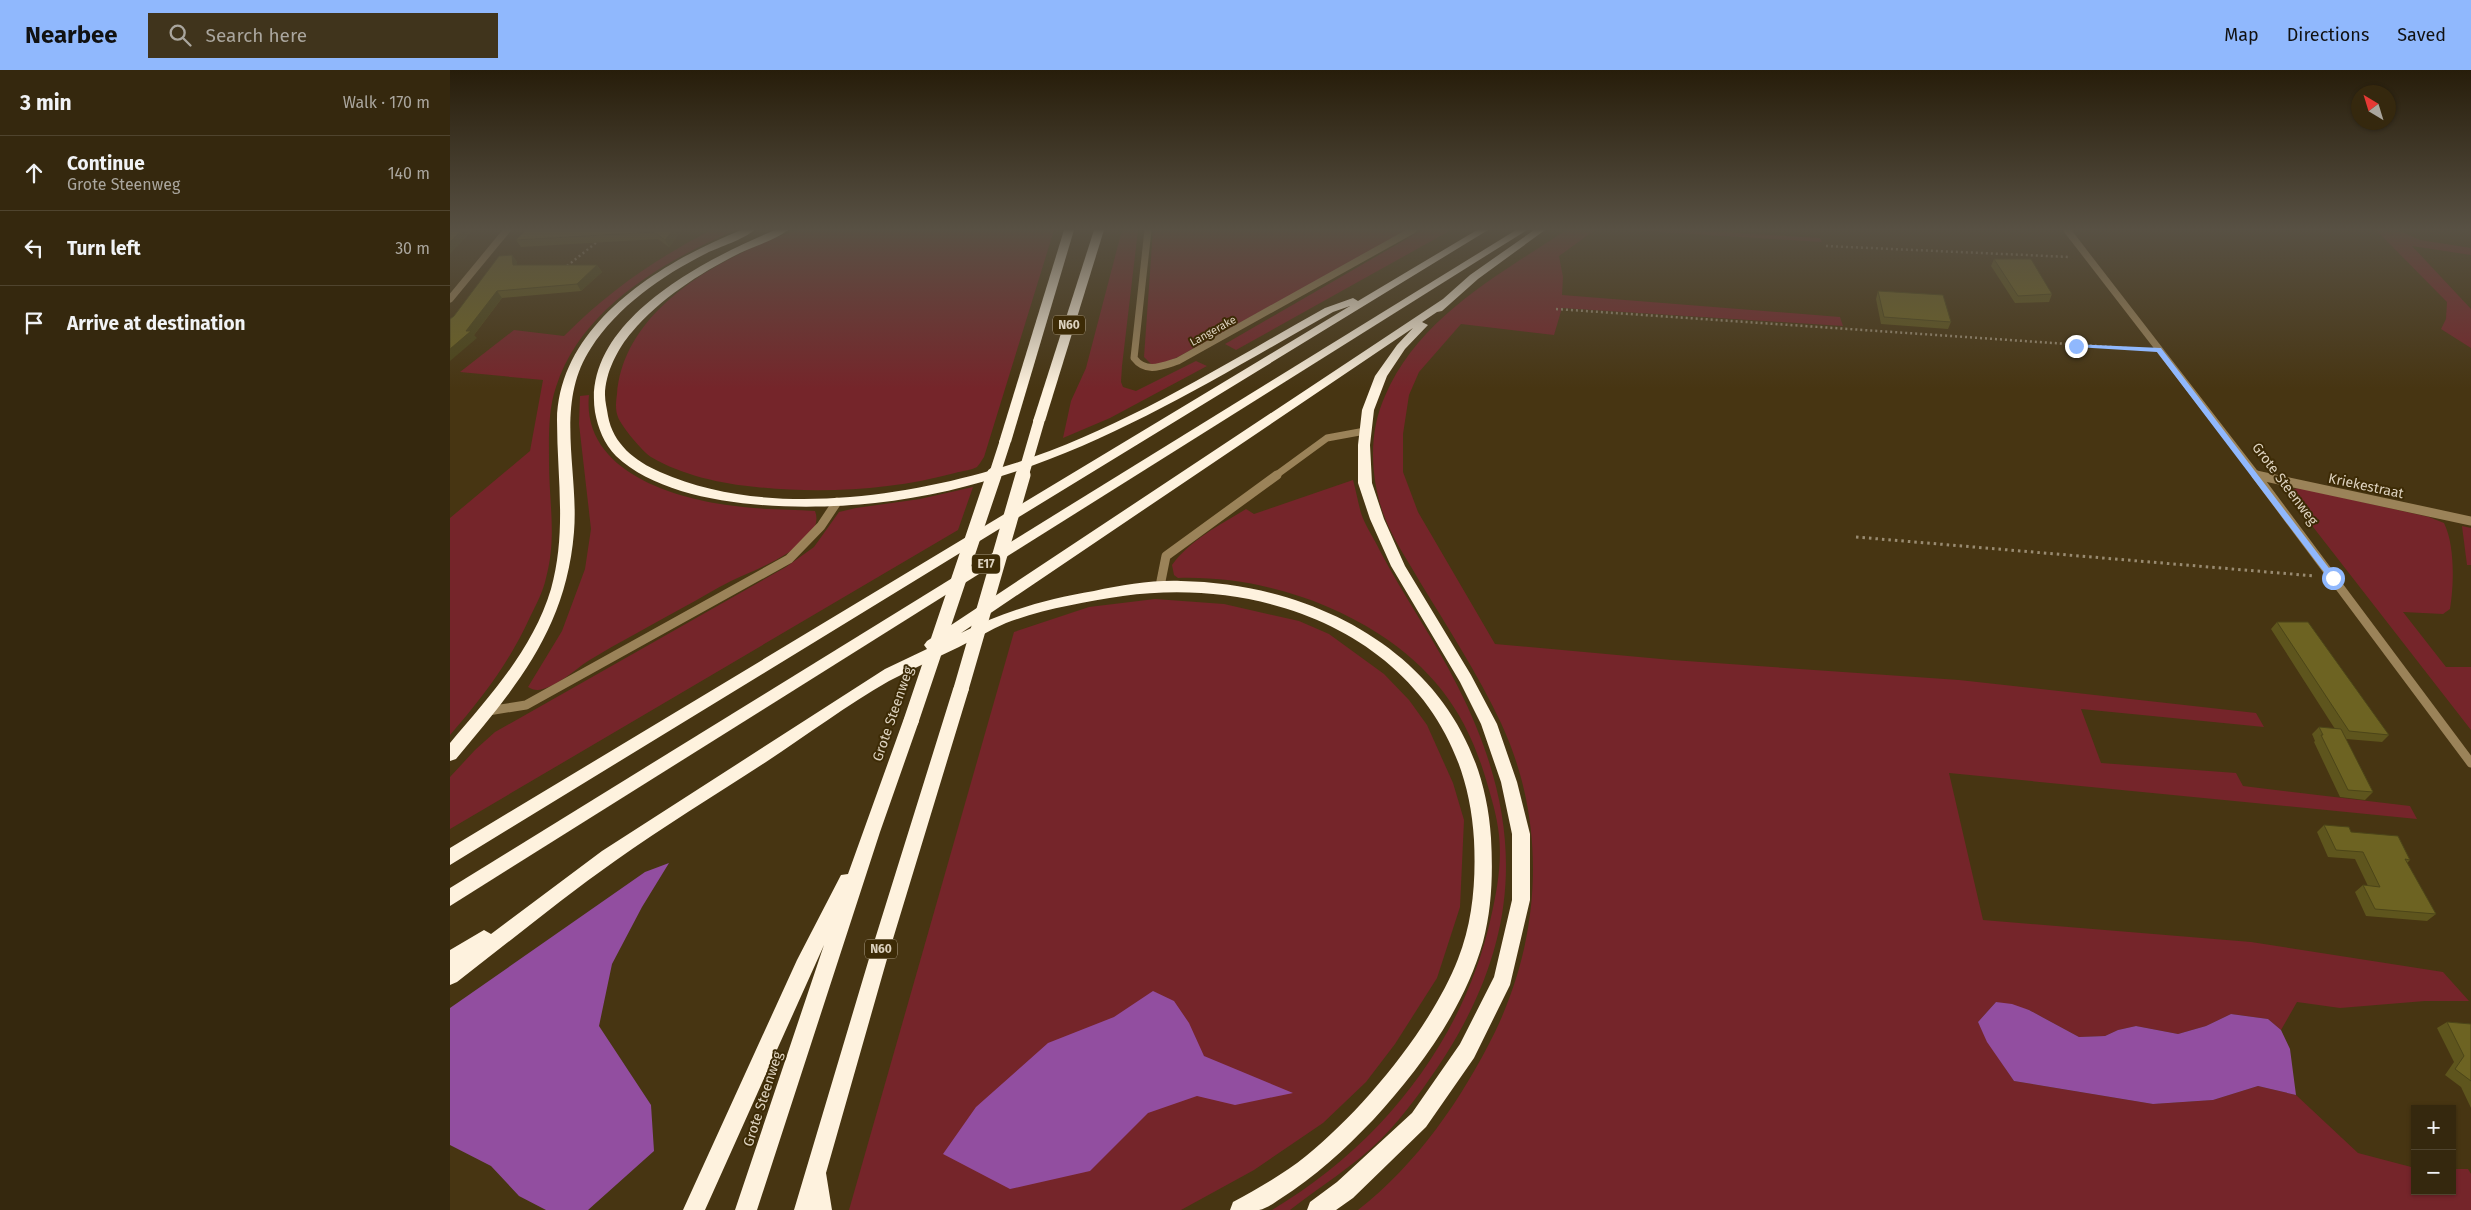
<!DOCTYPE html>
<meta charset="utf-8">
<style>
:root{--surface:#35280e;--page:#40341c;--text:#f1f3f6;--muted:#aaa69e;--line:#4f442e;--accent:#90b8fd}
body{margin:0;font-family:"Fira Sans",sans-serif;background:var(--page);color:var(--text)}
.controls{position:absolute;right:15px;bottom:15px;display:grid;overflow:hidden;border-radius:0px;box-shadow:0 1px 4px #0004}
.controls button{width:45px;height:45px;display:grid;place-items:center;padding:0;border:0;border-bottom:1px solid var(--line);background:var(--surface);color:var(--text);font:25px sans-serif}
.compass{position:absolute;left:1901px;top:15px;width:45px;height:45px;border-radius:50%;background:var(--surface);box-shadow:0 1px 4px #0004;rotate:322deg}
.stop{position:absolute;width:15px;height:15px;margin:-11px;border:4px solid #90b8fd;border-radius:50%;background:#fff}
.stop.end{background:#90b8fd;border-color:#fff;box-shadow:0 1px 5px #0008}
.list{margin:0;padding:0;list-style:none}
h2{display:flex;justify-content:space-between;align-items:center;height:65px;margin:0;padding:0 20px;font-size:21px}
h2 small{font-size:16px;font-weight:400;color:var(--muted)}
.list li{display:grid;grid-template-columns:32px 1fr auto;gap:15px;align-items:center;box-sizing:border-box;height:75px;padding:0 20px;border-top:1px solid var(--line)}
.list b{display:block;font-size:19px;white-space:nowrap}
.list p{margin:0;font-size:16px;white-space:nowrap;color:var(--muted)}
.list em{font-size:16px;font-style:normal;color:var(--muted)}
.icon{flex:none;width:28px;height:28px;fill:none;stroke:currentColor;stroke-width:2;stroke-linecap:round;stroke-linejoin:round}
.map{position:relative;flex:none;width:2021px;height:1140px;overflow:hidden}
header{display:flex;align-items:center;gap:30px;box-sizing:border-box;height:70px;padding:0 25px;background:var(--accent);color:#111}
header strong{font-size:24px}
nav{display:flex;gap:28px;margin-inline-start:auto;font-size:18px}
.search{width:350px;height:45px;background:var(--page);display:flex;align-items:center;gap:12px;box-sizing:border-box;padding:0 18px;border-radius:0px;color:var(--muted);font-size:19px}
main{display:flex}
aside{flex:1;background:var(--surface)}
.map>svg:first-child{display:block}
.green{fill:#75252a}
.water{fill:#924ea0}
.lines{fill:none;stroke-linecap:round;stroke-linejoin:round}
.path-far1{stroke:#998b71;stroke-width:2.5;stroke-dasharray:2 3;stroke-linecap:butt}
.path{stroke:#998b71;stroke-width:3;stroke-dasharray:2.5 4;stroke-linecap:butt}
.minor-far1{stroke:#9b8359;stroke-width:7}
.minor{stroke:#9b8359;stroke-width:9}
.highway{fill:#fef2de;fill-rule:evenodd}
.highway-bridge-far1{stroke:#fef2de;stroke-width:11}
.highway-bridge{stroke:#fef2de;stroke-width:15}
.wall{fill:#5e551d}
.shaded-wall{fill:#4c4518}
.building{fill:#6d6322;stroke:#4c4518}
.route{fill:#90b8fd}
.labels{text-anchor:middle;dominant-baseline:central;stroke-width:4;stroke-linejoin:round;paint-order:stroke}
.far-street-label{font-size:11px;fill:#ddd2bf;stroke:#3d2b06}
.shield{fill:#3d2b06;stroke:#ada088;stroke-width:1}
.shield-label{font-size:12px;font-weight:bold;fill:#ddd2bf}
.street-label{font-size:14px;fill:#ddd2bf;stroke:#3d2b06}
</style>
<header>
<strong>Nearbee</strong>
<div class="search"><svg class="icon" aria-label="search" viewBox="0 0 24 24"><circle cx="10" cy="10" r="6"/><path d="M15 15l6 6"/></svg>Search here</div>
<nav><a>Map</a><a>Directions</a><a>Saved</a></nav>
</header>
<main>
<aside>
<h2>3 min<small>Walk · 170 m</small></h2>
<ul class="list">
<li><svg class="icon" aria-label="ahead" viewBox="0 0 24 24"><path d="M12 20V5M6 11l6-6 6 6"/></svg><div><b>Continue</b><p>Grote Steenweg</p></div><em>140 m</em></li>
<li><svg class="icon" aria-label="left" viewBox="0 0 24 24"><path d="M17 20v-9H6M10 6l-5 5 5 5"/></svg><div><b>Turn left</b></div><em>30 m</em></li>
<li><svg class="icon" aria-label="arrive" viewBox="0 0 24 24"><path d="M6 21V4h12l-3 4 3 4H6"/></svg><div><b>Arrive at destination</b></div></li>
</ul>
</aside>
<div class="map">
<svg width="2021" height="1140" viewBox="0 0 2021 1140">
<rect width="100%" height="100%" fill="#473512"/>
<g class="green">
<path d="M 261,160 L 286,160 C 215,190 131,238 106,317 C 98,340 99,367 99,392 C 99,433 107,467 96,508 C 93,522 86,535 80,547 C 59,593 33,627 0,665 L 0,448 L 80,381 L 93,310 L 10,302 L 64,260 L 114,266 C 160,220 204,190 261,160 Z"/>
<path d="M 347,160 L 604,160 L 534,387 C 532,390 529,395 527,397 C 522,400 511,401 505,403 C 442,420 371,424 306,417 C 272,414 231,405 201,387 C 193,382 171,356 168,347 C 165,340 166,331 167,324 C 174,237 273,186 347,160 Z"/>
<polygon points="672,160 688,160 672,296 671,312 673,317 686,321 746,291 757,296 660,348 613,368 621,331 636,298"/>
<polygon points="703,160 958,160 728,287 712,294 701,294 694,287"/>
<polygon points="972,160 1001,160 786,280 775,274"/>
<path d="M 1116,160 L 1145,160 L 1109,186 L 1113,207 L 1112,225 L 1390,247 L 1393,256 L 1112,238 L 1104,265 L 1011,254 L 969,302 L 959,325 L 953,364 L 953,402 L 968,442 L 1045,574 L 1222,590 L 1509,610 L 1806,643 L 1814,657 L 1631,639 L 1651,693 L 1786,703 L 1793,716 L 1960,736 L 1967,749 L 1499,703 L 1533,850 L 1801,872 L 1993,902 L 2019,931 L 1975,931 L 1890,938 L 1847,932 L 1831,960 L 1818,949 L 1781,944 L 1756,956 L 1728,964 L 1686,956 L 1668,960 L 1655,966 L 1629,967 L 1579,940 L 1546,932 L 1528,952 L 1538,972 L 1564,1011 L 1703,1034 L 1763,1030 L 1808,1016 L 1846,1025 L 1908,1083 L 1965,1098 L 1965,1121 L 2002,1121 L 2002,1099 L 2018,1099 L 2021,1104 L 2021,1140 L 908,1140 C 967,1094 1012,1029 1045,962 C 1092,864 1097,752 1051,653 C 1028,604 998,558 970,512 C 957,489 940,465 932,440 C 920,403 919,361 935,326 C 969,247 1049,205 1116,160 Z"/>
<polygon points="1177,160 1240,160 1370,168 1372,172"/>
<polygon points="1926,160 1948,160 1970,170 2021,178 2021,185 1962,176 2021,239 2021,278 1991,259 1996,249 1997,232"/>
<path d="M 139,325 C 131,404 230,431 293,437 C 317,440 341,439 365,441 C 378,474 301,501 281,511 C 265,519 249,529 234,537 C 202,555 169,572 138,591 C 123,601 110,614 93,619 C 87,621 83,620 78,617 L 112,561 L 135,499 L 141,459 L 129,354 L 130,326 Z"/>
<path d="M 903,410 C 906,421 908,432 911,443 C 915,456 924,468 930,481 C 954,527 985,570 1008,617 C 1074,748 1074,861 995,986 C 976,1015 955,1045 930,1070 C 905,1095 868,1118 840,1140 L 822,1140 C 930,1076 1014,971 1041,847 C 1047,821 1052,793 1049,765 C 1047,745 1040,723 1034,703 C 1015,642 983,599 929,564 C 871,526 798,506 728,508 L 724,505 L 722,495 C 740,470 770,455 796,439 L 804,444 Z"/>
<polygon points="523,417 508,460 0,759 0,707 25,680 45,662 336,497 364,477 389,442 406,438 470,429"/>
<path d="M 1849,418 L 1979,447 L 1994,453 C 2005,475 2004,515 2000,539 L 1993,544 L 1953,542 L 1996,597 L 2021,597 L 2021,660 L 1839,426 L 1839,420 Z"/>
<polygon points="2012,456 2021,458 2021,495 2017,495"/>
<polygon points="705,529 774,534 849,551 879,564 934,604 959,630 977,655 1003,713 1014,750 1010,837 987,908 945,974 916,1012 873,1053 804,1100 731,1140 399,1140 564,562 639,537"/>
</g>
<g class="water">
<polygon points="219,793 192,837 162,894 149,956 201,1035 204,1081 138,1140 96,1140 69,1126 41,1096 0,1075 0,938 195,802"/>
<polygon points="703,921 724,931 739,953 754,986 843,1023 785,1035 747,1026 698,1043 640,1101 560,1119 493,1084 526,1037 598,973 664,947"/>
<polygon points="1546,932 1562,934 1579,940 1629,967 1655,966 1668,960 1686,956 1728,964 1756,956 1781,944 1818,949 1831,960 1840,979 1846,1025 1808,1016 1763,1030 1703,1034 1564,1011 1537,972 1528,952"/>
</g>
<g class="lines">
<g class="path-far1">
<polyline points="1376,176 1620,187"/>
<polyline points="117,196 147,172"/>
<polyline points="1106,239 1691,279"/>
</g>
<polyline class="path" points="1406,467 1865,506"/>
<g class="minor-far1">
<path d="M 698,160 L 684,288 C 696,304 712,296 728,291 L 963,160"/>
<polyline points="1617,160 1807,406"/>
<polyline points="0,229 57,160"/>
<polyline points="1806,405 1811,406"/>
<polyline points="825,406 877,368 915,361"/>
</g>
<g class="minor">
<polyline points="1806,405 2021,693"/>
<polyline points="1806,405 2021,451"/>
<polyline points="710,516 716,486 827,405"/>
<polyline points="38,641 76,635 339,489 371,456 387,432"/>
</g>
<g class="highway">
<path d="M 291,160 L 304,160 C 295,169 269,177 257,183 C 213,205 168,236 141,278 C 104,334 129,400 124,462 C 116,560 66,617 6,689 L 0,691 L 0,673 C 40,626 83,579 101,519 C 117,462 107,407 107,350 C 109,253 212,192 291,160 Z"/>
<path d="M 325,160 L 338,160 C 325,170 305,176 290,183 C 250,203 211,228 182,262 C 168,278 155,303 155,325 C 155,332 157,339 158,346 C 163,374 185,391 210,402 C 307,445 433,430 532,403 C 656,370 764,300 875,238 L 903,228 L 908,231 L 1027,160 L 1038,160 L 0,795 L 0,778 L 900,236 L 883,242 C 736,325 597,415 425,433 C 351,441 223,440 166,386 C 154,374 148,358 145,342 C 131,251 256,189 325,160 Z"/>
<polygon points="614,160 624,160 561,372 555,376 551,375 549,372"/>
<polygon points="644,160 654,160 595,351 589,355 585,354 583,351"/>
<polygon points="1066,160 1077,160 0,836 0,818"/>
<path d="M 1084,160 L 1095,160 L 1028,209 L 992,241 L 987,242 L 972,252 L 978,255 L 955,279 L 937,306 L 924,340 L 920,375 L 922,413 L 934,449 L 955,496 L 1021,605 L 1047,654 L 1067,712 L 1080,764 L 1080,830 L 1060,915 L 1024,988 L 976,1057 L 903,1128 L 886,1140 L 857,1140 L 860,1132 L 887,1112 L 962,1043 L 1010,974 L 1044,907 L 1062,830 L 1062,764 L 1051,712 L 1031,654 L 1010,612 L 941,496 L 920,449 L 908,413 L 908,375 L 912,340 L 925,306 L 947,275 L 963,258 L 511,563 C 555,541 596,529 644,521 C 673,515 702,510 731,511 C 885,514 1031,604 1041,768 C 1043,803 1042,838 1033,872 C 1014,939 969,1000 923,1050 C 894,1080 865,1107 830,1129 C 824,1133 816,1139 809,1140 C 800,1140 789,1140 780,1140 L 783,1132 C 808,1118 834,1104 856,1086 C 913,1040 981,958 1008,889 C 1023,851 1026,810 1024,770 C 1014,587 839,503 673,526 C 634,532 593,539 556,553 C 540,560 525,569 509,577 C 486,588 462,599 439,611 C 397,635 357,665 316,692 C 266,725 214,756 165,791 C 111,829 59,872 7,912 L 0,915 L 0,880 L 34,860 L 41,864 L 152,781 L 435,599 L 477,579 L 474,575 L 477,571 L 993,229 L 1020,205 Z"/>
<polygon points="511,613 517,615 519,619 439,882 376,1103 382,1140 344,1140 421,882 503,619 505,615"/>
<polygon points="461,645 467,647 469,651 430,762 307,1140 285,1140 374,875 255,1140 233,1140 347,890 391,805 398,804 453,651 455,647"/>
</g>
<g class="highway-bridge-far1">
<polyline points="544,406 555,372"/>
<polyline points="573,406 589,351"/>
</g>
<g class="highway-bridge">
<polyline points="511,619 573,405"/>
<polyline points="461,651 544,405"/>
</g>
</g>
<g class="wall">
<polygon points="232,160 219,177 208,169 71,177 66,170"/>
<polygon points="62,185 67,192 67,195 147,195 152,202 131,221 52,228 24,265 27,268 4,246"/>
<polygon points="1544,189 1602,224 1599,232 1565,233 1541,196"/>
<polygon points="1428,221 1501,252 1498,259 1431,254 1426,229"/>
<polygon points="1827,552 1939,665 1932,672 1896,669 1923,722 1915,730 1890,727 1864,672 1865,671 1862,664 1869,657 1885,659 1821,559"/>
<polygon points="1874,755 1901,762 1960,790 1957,793 1986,844 1977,851 1916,846 1905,822 1913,815 1918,816 1905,789 1878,787 1867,762"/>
<polygon points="1997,952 2021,954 2021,1038 2011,1017 1995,1005 2004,992 1987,958"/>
</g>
<g class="shaded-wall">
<polygon points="12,160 23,160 0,184 0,172"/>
<polygon points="223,160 232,160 219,177 215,170"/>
<polygon points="62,185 67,192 67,202 63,195"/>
<polygon points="147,195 152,202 131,221 127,214"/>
<polygon points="47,221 52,228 24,265 27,268 0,291 0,279 16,261"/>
</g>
<g class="building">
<polygon points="0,160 12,160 0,172"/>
<polygon points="76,160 223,160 215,170 204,162 66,170"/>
<polygon points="62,185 63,195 147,195 127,214 47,221 16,261 21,261 0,279 0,249 4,246 49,186"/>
<polygon points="1544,189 1581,189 1602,224 1568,226"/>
<polygon points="1428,221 1493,225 1501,252 1434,247"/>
<polygon points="1827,552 1858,552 1939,665 1899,661"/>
<polygon points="1869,657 1891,659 1923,722 1898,720 1871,665 1873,665"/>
<polygon points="1874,755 1899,757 1901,762 1948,766 1960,790 1955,789 1986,844 1925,839 1913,815 1930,817 1913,782 1886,780"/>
<polygon points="1997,952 2021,954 2021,1011 2005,999 2014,986"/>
</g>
<linearGradient id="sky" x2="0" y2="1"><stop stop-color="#271d0a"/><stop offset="0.5" stop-color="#585144"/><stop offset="1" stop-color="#585144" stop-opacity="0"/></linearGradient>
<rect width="2021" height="319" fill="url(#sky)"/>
<polygon class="route" points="1623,274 1711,278 1885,506 1885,510 1880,510 1707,282 1626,277"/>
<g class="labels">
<g class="far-street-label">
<text transform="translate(763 261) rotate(-29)">Langerake</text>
</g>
<g class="shield">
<rect x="603" y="245.5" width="32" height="19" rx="4"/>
<rect x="522" y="484.5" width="28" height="19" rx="4"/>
<rect x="415" y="869.5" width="32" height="19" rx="4"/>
</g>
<g class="shield-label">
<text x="619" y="255">N60</text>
<text x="536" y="494">E17</text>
<text x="431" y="879">N60</text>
</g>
<g class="street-label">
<text transform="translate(1835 414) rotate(53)">Grote Steenweg</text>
<text transform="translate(1916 416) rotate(12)">Kriekestraat</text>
<text transform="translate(443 644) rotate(-71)">Grote Steenweg</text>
<text transform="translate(313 1029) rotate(-72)">Grote Steenweg</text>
</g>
</g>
</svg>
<div class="controls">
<button>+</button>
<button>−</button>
</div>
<svg class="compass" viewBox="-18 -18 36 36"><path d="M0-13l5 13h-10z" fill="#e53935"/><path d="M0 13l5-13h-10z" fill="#aaa69e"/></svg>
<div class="stop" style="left:1883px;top:508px"></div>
<div class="stop end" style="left:1626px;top:276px"></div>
</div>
</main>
